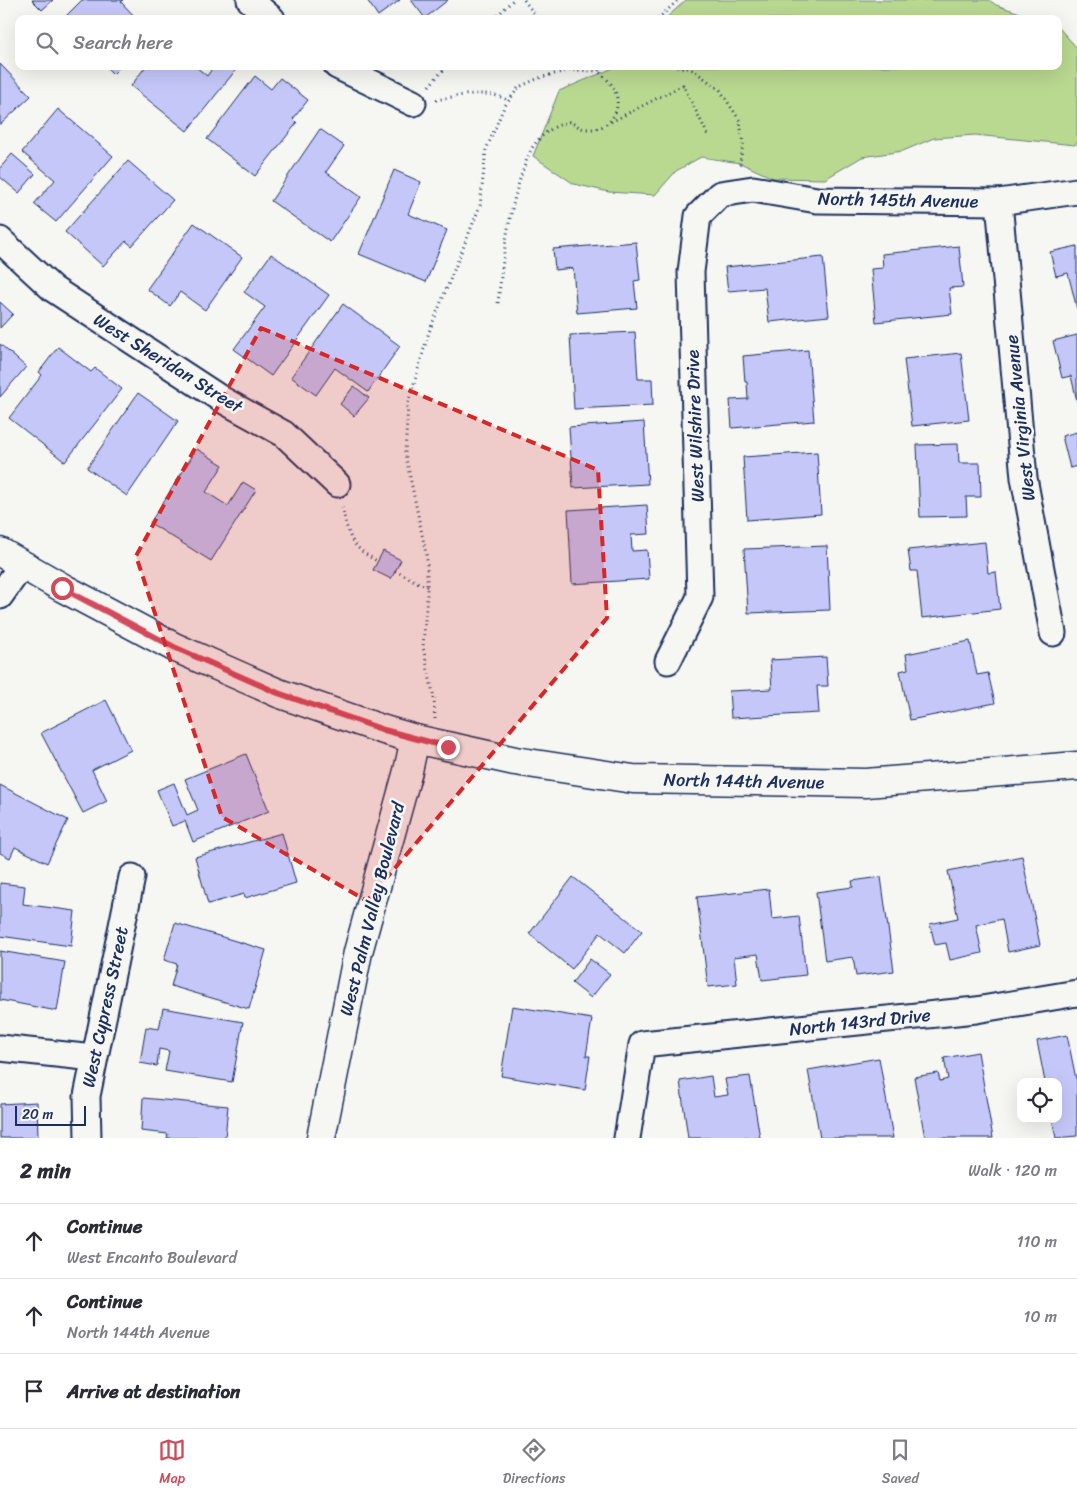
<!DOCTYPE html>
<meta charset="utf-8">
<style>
:root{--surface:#fff;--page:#f7f7f7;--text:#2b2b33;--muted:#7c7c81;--line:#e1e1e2;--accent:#d1495b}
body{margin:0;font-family:Sriracha,sans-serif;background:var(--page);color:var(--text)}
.controls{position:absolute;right:15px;bottom:15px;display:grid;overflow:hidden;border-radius:10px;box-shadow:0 5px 20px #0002}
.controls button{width:45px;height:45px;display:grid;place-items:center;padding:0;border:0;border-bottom:1px solid var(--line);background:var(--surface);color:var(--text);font:25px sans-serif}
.scale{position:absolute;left:15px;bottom:12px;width:71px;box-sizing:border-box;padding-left:5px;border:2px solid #1b2f5e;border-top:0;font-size:14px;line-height:18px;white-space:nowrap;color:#1b2f5e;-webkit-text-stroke:4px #f6f6f2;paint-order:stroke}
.stop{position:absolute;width:15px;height:15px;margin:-11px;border:4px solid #d1495b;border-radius:50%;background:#fff}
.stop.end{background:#d1495b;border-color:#fff;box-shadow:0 1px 5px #0008}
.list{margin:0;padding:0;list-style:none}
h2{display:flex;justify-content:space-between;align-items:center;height:65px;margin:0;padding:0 20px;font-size:21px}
h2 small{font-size:16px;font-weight:400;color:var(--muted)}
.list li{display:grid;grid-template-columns:32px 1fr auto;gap:15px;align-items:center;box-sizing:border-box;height:75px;padding:0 20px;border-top:1px solid var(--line)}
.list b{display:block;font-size:19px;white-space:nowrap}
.list p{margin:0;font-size:16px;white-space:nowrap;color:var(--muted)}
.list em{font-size:16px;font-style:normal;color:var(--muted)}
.icon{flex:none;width:28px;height:28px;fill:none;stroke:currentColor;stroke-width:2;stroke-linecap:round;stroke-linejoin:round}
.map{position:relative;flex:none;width:1077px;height:1138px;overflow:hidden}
.search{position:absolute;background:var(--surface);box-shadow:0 5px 20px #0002;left:15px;right:15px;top:15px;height:55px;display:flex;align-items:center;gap:12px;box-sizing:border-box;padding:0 18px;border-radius:10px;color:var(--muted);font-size:19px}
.sheet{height:290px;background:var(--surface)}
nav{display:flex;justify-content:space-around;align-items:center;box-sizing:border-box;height:70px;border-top:1px solid var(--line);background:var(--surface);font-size:14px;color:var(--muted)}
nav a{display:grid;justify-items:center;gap:2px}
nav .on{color:var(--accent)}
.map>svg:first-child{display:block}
.green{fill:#b9d890;stroke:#6a8477}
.building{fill:#c5c7f9;stroke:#1b2f5e}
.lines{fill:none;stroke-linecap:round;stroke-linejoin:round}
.minor-casing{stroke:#1b2f5e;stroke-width:29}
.tertiary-casing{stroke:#1b2f5e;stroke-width:31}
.secondary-casing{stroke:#1b2f5e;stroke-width:31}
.path{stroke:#1b2f5e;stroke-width:3;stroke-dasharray:1 4;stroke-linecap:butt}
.minor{stroke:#f6f6f2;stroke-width:25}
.tertiary{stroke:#f6f6f2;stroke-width:28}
.secondary{stroke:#f6f6f2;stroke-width:28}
.route{stroke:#d1495b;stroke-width:6}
.marked{fill:#d62828;fill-opacity:0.2;stroke:#d62828;stroke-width:4;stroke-dasharray:10 6;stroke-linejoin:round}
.labels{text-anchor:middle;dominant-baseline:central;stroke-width:5;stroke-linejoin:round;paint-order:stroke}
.street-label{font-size:18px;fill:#1b2f5e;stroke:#f6f6f2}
</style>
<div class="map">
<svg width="1077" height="1138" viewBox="0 0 1077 1138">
<rect width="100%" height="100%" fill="#f6f6f2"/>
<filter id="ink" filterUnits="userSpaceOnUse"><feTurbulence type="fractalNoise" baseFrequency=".02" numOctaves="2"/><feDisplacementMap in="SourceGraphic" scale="10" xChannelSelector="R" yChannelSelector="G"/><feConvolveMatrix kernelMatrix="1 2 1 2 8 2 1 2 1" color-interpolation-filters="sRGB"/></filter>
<g filter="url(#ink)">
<g class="green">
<polygon points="686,0 989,0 996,5 1038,19 665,19"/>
<polygon points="1058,27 1077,48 1077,143 1075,145 975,135 934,138 903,151 862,157 825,179 773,178 740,163 701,157 676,171 655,195 609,192 574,184 533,156 559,91 618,66 1058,66"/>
</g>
<g class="building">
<polygon points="32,0 53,0 42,10"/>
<polygon points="82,0 123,0 121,2 137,19 63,19"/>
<polygon points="367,0 400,0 378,16"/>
<polygon points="411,0 448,0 425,18"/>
<polygon points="0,64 31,96 0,125"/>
<polygon points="105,66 121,66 113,74"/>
<polygon points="146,66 195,66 207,76 214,66 239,66 187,131 131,86"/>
<polygon points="255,76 271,89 280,78 308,100 293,119 297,123 255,176 207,139"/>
<polygon points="58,109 113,156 56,222 34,204 55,180 22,152"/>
<polygon points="320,129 344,146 326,172 361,197 330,242 271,201"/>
<polygon points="12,154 35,174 19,193 0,177 0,168"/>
<polygon points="128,161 173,200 132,246 126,241 103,266 65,232"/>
<polygon points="394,170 421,182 408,214 447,230 426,282 359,254"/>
<polygon points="194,223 242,257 205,310 180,292 170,306 147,289"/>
<polygon points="636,242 640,280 634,281 637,308 577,313 573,268 555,270 553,249"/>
<polygon points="959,246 963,287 949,288 952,314 876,322 871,269 883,268 882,254"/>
<polygon points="1077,246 1077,309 1068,273 1056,276 1050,252"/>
<polygon points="271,254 329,295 271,376 234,349 265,307 244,292"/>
<polygon points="823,257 829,316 769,322 765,288 728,291 725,267"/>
<polygon points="0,302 13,314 0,328"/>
<polygon points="343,304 400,346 368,392 335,368 316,395 291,377"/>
<polygon points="635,332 638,379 652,379 653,405 574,409 570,335"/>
<polygon points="1077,335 1077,401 1071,376 1062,378 1053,341"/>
<polygon points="0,344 26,367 0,397"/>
<polygon points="58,347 91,372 95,368 122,389 65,462 9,418 42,375 39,372"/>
<polygon points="808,350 814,421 732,428 730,400 748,399 747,382 745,382 743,356"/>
<polygon points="961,353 969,420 912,426 904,359"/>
<polygon points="354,386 369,398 354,416 340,404"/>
<polygon points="138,393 178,421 127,496 87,468"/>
<polygon points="644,422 648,484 573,488 569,427"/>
<polygon points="1077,432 1077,466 1070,468 1062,436"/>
<polygon points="958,444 959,463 980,463 981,497 966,497 967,516 920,517 917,445"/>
<polygon points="197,449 223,465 206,492 228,506 243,482 256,490 211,561 150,523"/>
<polygon points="817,452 821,514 747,520 743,457"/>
<polygon points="647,505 649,534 631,535 632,551 647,550 649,579 572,584 568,510"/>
<polygon points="985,542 988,573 996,572 1000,609 922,618 917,571 911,571 908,550"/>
<polygon points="827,546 830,610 748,613 744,549"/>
<polygon points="383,551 401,560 391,579 373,570"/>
<polygon points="970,641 977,675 988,673 995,703 910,720 900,671 908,669 906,654"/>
<polygon points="826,657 828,686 817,686 819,713 731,718 729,691 772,689 770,660"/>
<polygon points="106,700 131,750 92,770 107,801 83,813 41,733"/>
<polygon points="246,754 269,811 193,842 185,821 172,826 157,790 174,783 187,815 198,810 185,779"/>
<polygon points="0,785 68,820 47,863 15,847 10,858 0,853"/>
<polygon points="282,833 296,883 245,898 244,894 208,904 195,857"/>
<polygon points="1022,856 1040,945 1008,952 1002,919 976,925 982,953 950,960 946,943 935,945 930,924 958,918 948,871"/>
<polygon points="573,877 642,931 625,953 600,933 572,969 529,934"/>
<polygon points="881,877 894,971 856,976 853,957 825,961 816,892 853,887 852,881"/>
<polygon points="0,883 25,886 23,904 75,911 71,946 0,936"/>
<polygon points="769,889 772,919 799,916 806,975 762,980 758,954 734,957 737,984 708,987 697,897"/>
<polygon points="175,923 266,950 249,1009 171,986 177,964 164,960"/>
<polygon points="0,951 65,962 57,1011 0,1000"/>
<polygon points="590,959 610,974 591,998 572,983"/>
<polygon points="512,1006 592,1019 586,1056 590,1056 585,1090 501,1076"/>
<polygon points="163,1008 243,1022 232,1082 165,1071 169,1051 159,1049 157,1066 140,1063 146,1027 159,1029"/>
<polygon points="1067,1035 1076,1079 1077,1079 1077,1136 1056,1138 1052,1119 1058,1119 1058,1082 1045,1082 1037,1041"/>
<polygon points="978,1052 993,1138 925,1138 914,1077 938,1073 940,1081 948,1079 944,1058"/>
<polygon points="879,1058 893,1138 820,1138 808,1070"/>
<polygon points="711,1076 714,1097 728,1095 725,1079 750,1076 760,1138 688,1138 680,1081"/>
<polygon points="143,1098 228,1106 225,1138 167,1138 168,1134 141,1131"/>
<polygon points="37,1102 38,1138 0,1138 0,1104"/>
</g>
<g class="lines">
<defs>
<g id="minor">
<polyline points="250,0 272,19"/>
<polyline points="337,66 413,103"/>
<polyline points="999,202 1024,478 1053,633"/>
<polyline points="0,240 53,289 221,399 284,434 337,484"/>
<polyline points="0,596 22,565"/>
<polyline points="668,661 700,597 691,272 698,216 720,194 753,189 817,200 999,202 1077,191"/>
<polyline points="0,1048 94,1058"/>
<polyline points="88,1138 87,1096 132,877"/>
<polyline points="627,1138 642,1044 976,1010 1077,993"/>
</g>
<polyline id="tertiary" points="321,1138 358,952 408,771 415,739"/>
<polyline id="secondary" points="0,552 63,588 174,647 278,693 384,730 415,739 515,761 633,779 866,783 1077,766"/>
</defs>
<use href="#minor" class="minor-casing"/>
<use href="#tertiary" class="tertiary-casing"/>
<use href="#secondary" class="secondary-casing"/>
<g class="path">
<polyline points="524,0 538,19"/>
<polyline points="494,19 513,0"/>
<polyline points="658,19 678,0"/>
<polyline points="677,66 693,70 720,90 740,121 743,144 739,168"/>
<polyline points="429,86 447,66"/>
<path d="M 436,100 C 458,96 488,88 509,101"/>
<polyline points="611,122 683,85 708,135"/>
<path d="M 498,303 C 503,258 508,213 523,170 C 526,162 529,152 534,145 C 543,133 555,125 569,122 C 576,124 580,129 587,129 C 610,131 624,109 614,89 C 611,82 603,76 598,71"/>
<path d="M 342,507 C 349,536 349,546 377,561"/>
<polyline points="395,571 427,587"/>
<polyline points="435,719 434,698 423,647 427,594 427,558 405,453 408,404 429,332 480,206 486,150 504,107 519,87 539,78 569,70 598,71 603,66"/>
</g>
<use href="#minor" class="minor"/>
<use href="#tertiary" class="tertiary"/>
<use href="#secondary" class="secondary"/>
</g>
</g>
<g class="lines" filter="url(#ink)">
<polyline class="route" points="62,588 174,647 278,693 384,730 448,747"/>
</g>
<path class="marked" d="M 261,328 L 598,470 L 607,618 L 367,901 L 222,817 L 136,556 Z"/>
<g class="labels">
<g class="street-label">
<text transform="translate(898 200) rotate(1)">North 145th Avenue</text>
<text transform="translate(168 363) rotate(32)">West Sheridan Street</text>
<text transform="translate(1020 418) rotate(-96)">West Virginia Avenue</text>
<text transform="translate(695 426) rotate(-92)">West Wilshire Drive</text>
<text transform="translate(744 781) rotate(1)">North 144th Avenue</text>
<text transform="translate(372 909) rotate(-76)">West Palm Valley Boulevard</text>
<text transform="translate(105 1007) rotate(-78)">West Cypress Street</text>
<text transform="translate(860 1022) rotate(-6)">North 143rd Drive</text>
</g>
</g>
</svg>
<div class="controls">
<button><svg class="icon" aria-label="locate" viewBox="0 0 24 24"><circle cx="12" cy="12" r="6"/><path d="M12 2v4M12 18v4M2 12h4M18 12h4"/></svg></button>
</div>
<div class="scale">20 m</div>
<div class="stop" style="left:62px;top:588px"></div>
<div class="stop end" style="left:448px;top:747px"></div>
<div class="search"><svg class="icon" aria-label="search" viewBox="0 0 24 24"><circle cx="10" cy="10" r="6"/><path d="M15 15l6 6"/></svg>Search here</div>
</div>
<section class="sheet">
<h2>2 min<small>Walk · 120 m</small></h2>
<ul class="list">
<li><svg class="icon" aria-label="ahead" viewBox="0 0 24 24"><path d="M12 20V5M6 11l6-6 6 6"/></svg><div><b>Continue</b><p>West Encanto Boulevard</p></div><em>110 m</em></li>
<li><svg class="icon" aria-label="ahead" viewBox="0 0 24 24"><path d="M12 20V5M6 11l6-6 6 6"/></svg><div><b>Continue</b><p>North 144th Avenue</p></div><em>10 m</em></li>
<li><svg class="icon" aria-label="arrive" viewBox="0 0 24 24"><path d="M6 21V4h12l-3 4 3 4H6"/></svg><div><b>Arrive at destination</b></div></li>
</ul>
</section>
<nav>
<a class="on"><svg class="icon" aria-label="map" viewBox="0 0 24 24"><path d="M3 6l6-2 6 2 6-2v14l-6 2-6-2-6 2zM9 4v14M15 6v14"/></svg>Map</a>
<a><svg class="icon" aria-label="directions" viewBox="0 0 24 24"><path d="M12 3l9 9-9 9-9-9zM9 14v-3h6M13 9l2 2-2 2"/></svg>Directions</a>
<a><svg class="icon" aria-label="saved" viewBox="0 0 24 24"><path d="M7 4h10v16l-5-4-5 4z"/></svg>Saved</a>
</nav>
